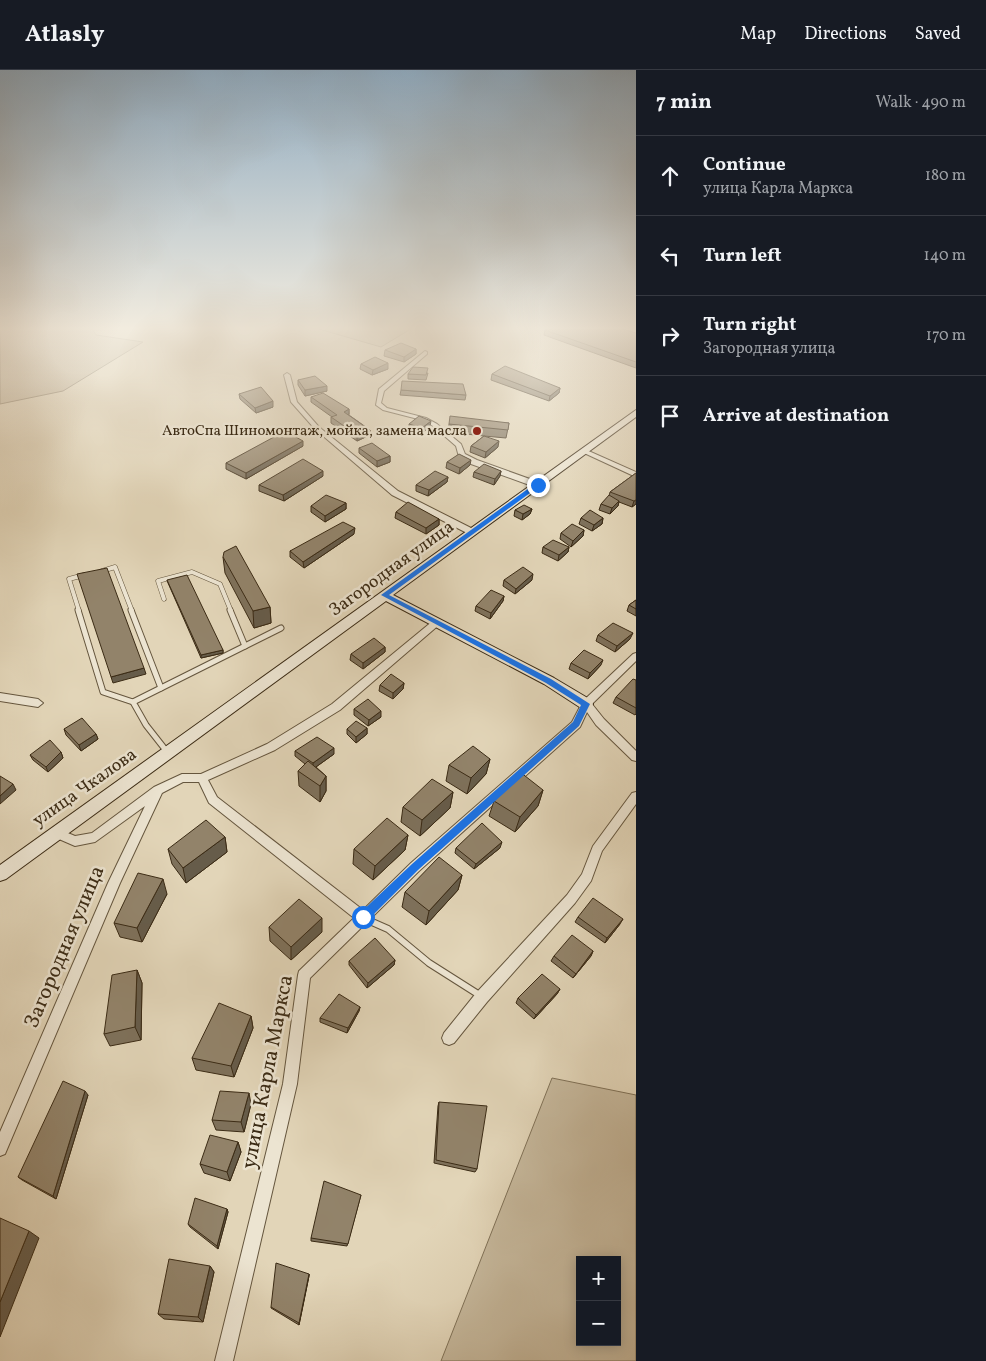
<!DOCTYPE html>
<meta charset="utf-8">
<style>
:root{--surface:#171b24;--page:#242831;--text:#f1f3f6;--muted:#9ea1a6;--line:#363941}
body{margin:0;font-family:Vollkorn,serif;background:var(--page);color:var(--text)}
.controls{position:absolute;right:15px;bottom:15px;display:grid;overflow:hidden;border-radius:0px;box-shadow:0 2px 12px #0003}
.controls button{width:45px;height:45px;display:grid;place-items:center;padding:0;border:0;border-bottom:1px solid var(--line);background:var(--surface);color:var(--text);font:25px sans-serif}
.stop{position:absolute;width:15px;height:15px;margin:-11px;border:4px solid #1a73e8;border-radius:50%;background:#fff}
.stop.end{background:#1a73e8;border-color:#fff;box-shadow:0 1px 5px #0008}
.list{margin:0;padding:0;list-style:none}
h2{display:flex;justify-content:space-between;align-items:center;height:65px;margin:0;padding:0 20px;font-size:21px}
h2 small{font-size:16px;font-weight:400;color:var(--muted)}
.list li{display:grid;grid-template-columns:32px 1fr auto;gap:15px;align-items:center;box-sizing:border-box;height:80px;padding:0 20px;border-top:1px solid var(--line)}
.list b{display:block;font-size:19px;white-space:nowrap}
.list p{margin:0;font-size:16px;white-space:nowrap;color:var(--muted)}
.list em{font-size:16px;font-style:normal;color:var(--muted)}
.icon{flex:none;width:28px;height:28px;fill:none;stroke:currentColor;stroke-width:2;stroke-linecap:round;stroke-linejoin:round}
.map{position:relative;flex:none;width:636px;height:1291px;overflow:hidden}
header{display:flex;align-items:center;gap:30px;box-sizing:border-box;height:70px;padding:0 25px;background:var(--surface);border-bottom:1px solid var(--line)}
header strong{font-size:24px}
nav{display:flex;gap:28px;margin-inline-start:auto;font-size:18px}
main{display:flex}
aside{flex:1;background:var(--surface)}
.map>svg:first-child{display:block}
.green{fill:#c6b89c;stroke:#807258;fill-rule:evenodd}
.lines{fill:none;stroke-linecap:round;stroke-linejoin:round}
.lane-far2-casing{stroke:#65563e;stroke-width:5}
.lane-far1-casing{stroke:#65563e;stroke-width:7}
.lane-casing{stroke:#65563e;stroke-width:8}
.street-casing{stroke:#65563e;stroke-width:2}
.secondary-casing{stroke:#3b2b15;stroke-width:2}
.lane-far2{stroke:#ece4d1;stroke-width:4}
.lane-far1{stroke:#ece4d1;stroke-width:5}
.lane{stroke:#ece4d1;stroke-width:6}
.street{fill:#ece4d1;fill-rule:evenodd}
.secondary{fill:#ece4d1;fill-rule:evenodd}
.wall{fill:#7e715b;stroke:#3b2b15}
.shaded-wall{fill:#665c4a;stroke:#3b2b15}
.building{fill:#92836a;stroke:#3b2b15}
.route{fill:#1a73e8}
.poi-dot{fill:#8f2418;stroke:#ece4d1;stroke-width:2}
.labels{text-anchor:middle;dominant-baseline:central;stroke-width:5;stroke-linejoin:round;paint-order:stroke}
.far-poi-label{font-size:15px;fill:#3b2b15;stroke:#ece4d1;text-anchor:end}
.street-label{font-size:18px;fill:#3b2b15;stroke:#ece4d1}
.near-street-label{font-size:21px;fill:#3b2b15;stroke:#ece4d1}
</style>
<header>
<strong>Atlasly</strong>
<nav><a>Map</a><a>Directions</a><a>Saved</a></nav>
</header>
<main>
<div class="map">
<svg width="636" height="1291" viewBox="0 0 636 1291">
<rect width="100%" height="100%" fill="#e2d5b8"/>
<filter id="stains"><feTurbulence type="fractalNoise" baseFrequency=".004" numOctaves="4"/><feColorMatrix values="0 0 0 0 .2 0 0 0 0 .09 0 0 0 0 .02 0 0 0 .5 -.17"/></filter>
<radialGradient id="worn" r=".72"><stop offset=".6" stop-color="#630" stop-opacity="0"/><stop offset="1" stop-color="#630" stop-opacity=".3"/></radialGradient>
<g class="green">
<polygon points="0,257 91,257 96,265 143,272 63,321 0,334"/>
<polygon points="312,257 414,257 381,277"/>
<path d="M 552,1008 L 636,1025 L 636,1291 L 441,1291 ZM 580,1190 L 617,1190 L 617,1272 L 580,1272 Z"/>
</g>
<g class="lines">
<defs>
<g id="lane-far2">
<polyline points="102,501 115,497 132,541"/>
<polyline points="164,529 158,511 192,502 220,514 231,541"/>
<polyline points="79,541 69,509 84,505"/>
</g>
<g id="lane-far1">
<polyline points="78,540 103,622 133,632"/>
<polyline points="131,540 161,618"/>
<polyline points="230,540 245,576"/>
<polyline points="168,683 146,655 133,632 281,558"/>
</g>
<polyline id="lane" points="363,848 388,859 429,893 481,926"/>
<g id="street">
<polygon points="617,257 626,257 636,260 636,264"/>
<polygon points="425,281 427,282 427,284 384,321 381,333 387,338 426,348 437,354 461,374 465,384 477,390 541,413 541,417 535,417 471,394 459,387 456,376 433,356 422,350 383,340 376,335 379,319"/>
<polygon points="287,303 290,305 297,332 319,357 398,421 475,460 475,464 469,464 392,425 315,359 291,332 284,305"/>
<polygon points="584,379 636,402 636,407 582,382 580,381"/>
<polygon points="437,549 440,550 441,552 440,554 340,640 275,680 208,710 217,727 363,840 411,793 572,652 583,631 633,584 636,583 636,591 592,634 604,649 636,681 636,691 632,690 596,655 587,642 580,657 419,801 310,908 297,1014 233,1291 215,1291 283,1014 298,905 299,901 354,848 209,733 199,712 183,712 162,723 120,813 5,1084 0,1086 0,1062 108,813 145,736 95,772 75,776 52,766 50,763 52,760 56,758 75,766 92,763 154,717 182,704 201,704 267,674 332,634 434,550"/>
<polygon points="0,623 38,629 43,633 38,637 0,631"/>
<polygon points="636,722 636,734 602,781 591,811 575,833 487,932 454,973 449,975 444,973 442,968 444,963 477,922 567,825 582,804 593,776 632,723"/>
</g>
<polygon id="secondary" points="636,340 636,347 393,525 554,608 591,630 593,634 591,638 581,638 544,614 386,531 6,809 0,811 0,795"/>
</defs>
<use href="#lane-far2" class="lane-far2-casing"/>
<use href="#lane-far1" class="lane-far1-casing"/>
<use href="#lane" class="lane-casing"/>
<use href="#street" class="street-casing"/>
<use href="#secondary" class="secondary-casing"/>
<use href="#lane-far2" class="lane-far2"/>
<use href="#lane-far1" class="lane-far1"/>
<use href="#lane" class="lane"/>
<use href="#street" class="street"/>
<use href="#secondary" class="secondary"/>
</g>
<g class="wall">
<polygon points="545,260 636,263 636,298 544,265"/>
<polygon points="416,279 416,284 404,292 384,286 385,280"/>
<polygon points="361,294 388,299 372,305 360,299"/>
<polygon points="428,303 426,310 408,309 408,304"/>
<polygon points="492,304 560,318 559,323 549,331 491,310"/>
<polygon points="298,310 327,321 305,326 298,315"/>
<polygon points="401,320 466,325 465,330 400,325"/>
<polygon points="239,324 273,337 256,343 240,329"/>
<polygon points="311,327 349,339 349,345 370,360 370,365 357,371 331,353 331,347 332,347 311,332"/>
<polygon points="509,353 506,368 484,366 498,377 485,388 470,382 471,376 484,366 448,362 449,354"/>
<polygon points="409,354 430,356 421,364 409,359"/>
<polygon points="303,376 246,409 226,399 226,393"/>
<polygon points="359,378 390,386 390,392 377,397 359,383"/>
<polygon points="447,392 470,395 459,404 446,398"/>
<polygon points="501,401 500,406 494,415 473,407 474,402"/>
<polygon points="636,403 636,434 632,437 619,432 618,436 610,444 599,440 601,434 609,426 610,422"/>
<polygon points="323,406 284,431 259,421 259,415"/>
<polygon points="448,407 447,412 428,426 416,421 416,415"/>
<polygon points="346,433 346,439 325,452 311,442 311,436"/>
<polygon points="532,439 530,444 522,450 514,446 515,440"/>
<polygon points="396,442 439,449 439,455 426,464 395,448"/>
<polygon points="581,448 603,448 602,454 592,461 579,454"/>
<polygon points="584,460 583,466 571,477 560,469 561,463"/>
<polygon points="354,464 304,498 290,487 290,481"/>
<polygon points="543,477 569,477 568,482 558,491 542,483"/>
<polygon points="223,487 270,537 271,553 254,558 225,503"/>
<polygon points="167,510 223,580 223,583 201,588 168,513"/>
<polygon points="504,510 532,510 515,524 503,516"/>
<polygon points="504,526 503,531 490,549 475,541 476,536"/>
<polygon points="636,530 636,546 627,541 629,535"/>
<polygon points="598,565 630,569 615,582 596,571"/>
<polygon points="385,577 385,582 363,599 350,590 351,584"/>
<polygon points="571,593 601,595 588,609 569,599"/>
<polygon points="636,610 636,644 635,645 613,633 616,627"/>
<polygon points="404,613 403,619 393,629 379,621 380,615"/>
<polygon points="354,639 381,647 368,656 354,645"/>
<polygon points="367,658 367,664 356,673 347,664 347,659"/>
<polygon points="64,659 96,664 98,669 81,681 66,665"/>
<polygon points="295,681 334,684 316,697 326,706 326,721 320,732 299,716 298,701 305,694 295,686"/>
<polygon points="61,682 63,688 48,702 33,690 30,685"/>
<polygon points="490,689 486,704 467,724 446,711 449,695"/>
<polygon points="543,720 538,736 515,762 489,746 494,731"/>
<polygon points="453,722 450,738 420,766 401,752 403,737"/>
<polygon points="408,765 405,780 373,810 353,794 354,779"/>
<polygon points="225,767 227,782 186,813 172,794 168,779"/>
<polygon points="456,778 500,778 474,799 455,783"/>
<polygon points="462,805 458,820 426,855 402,837 405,822"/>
<polygon points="167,824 142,872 120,867 114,853"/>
<polygon points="578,847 620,854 605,873 575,852"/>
<polygon points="269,857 322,862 291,890 270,871"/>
<polygon points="593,881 591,886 573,908 551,891 554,886"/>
<polygon points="395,890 394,895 367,918 349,895 349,891"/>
<polygon points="137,900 142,913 141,970 110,976 104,964"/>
<polygon points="560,919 557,924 534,949 516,933 518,928"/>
<polygon points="360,937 359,941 347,963 320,952 320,948"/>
<polygon points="251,946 253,958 234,1007 196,1000 192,988"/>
<polygon points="88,1025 56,1129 22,1110 18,1107"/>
<polygon points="439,1032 477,1099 475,1102 434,1093 438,1036"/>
<polygon points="251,1034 244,1062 216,1060 212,1050"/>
<polygon points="238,1072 241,1082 230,1111 204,1103 200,1094"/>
<polygon points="361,1125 347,1176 311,1171 311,1168"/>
<polygon points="227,1139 228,1142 218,1179 190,1157 188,1154"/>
<polygon points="210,1196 214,1202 203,1252 164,1249 158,1244"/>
<polygon points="309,1204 309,1206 299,1255 271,1238 271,1237"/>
</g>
<g class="shaded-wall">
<polygon points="416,279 416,284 404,292 404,287"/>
<polygon points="388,293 388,299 372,305 373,300"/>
<polygon points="327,316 327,321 305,326 305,320"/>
<polygon points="560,318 559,323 549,331 550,326"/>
<polygon points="273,331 273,337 256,343 255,338"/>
<polygon points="349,339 349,344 344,347 344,342"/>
<polygon points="431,351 430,356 421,364 422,358"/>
<polygon points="370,360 370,365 357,371 357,365"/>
<polygon points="303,371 303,376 246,409 246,403"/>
<polygon points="499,371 498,377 485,388 486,382"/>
<polygon points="390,386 390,392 377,397 377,391"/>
<polygon points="471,390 470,395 459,404 460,398"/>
<polygon points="323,401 323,406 284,431 283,425"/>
<polygon points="501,401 500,406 494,415 495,409"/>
<polygon points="448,407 447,412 428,426 429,420"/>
<polygon points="636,430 636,434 632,437 634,431"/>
<polygon points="619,431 618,436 610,444 612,438"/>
<polygon points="346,433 346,439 325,452 325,446"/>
<polygon points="532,439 530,444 522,450 523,444"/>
<polygon points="603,448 602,454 592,461 594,455"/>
<polygon points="439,449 439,455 426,464 426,458"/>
<polygon points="355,458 354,464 304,498 303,492"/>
<polygon points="584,460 583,466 571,477 573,471"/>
<polygon points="569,477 568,482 558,491 559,485"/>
<polygon points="533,504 532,510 515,524 516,519"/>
<polygon points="504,526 503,531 490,549 491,543"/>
<polygon points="270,537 271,553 254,558 253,541"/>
<polygon points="633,563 630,569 615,582 617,576"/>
<polygon points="385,577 385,582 363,599 363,593"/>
<polygon points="223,580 223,583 201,588 201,585"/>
<polygon points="603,590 601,595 588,609 590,603"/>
<polygon points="144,598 146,604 113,613 111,607"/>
<polygon points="404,613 403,619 393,629 393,623"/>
<polygon points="381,641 381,647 368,656 369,650"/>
<polygon points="367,658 367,664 356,673 356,667"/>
<polygon points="96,664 98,669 81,681 79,675"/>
<polygon points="334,678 334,684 313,699 313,693"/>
<polygon points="61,682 63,688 48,702 46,697"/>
<polygon points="490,689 486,704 467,724 471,708"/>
<polygon points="326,706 326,721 320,732 320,716"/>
<polygon points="13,714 16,720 0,734 0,726"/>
<polygon points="543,720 538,736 515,762 520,747"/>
<polygon points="453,722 450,738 420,766 422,750"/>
<polygon points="408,765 405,780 373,810 375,796"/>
<polygon points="225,767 227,782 186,813 183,798"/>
<polygon points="502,772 500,778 474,799 476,794"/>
<polygon points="462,805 458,820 426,855 429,841"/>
<polygon points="163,809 167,824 142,872 137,858"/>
<polygon points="322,848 322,862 291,890 291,877"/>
<polygon points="623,849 620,854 605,873 607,868"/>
<polygon points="593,881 591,886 573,908 576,904"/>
<polygon points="395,890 394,895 367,918 368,913"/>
<polygon points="137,900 142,913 141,970 135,957"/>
<polygon points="560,919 557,924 534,949 536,945"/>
<polygon points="360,937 359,941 347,963 348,958"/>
<polygon points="251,946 253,958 234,1007 231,996"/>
<polygon points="85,1021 88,1025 56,1129 53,1126"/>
<polygon points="249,1023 251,1034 244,1062 241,1052"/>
<polygon points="238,1072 241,1082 230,1111 227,1102"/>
<polygon points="227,1139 228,1142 218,1179 217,1176"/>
<polygon points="29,1161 39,1168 0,1267 0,1232"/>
<polygon points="210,1196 214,1202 203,1252 198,1247"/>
<polygon points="309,1204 309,1206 299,1255 299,1253"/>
</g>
<g class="building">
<polygon points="550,257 616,257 636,263 636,292 545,260"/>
<polygon points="401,273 416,279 404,287 385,280"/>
<polygon points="375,287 388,293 373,300 361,294"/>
<polygon points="505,296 560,318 550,326 492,304"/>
<polygon points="413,297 428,298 426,305 408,304"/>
<polygon points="315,306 327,316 305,320 298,310"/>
<polygon points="402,311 463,314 466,325 401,320"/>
<polygon points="261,317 273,331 255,338 239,324"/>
<polygon points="323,323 349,339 344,342 370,360 357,365 331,347 337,345 311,327"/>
<polygon points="419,346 431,351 422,358 409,354"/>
<polygon points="450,346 509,353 508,360 449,354"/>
<polygon points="285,361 303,371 246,403 226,393"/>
<polygon points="484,366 499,371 486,382 471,376"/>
<polygon points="372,373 390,386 377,391 359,378"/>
<polygon points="459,384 471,390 460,398 447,392"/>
<polygon points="303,389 323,401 283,425 259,415"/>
<polygon points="484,394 501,401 495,409 474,402"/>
<polygon points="435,401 448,407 429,420 416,415"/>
<polygon points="636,403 636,430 634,431 610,422"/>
<polygon points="326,425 346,433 325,446 311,436"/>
<polygon points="609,425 619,431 612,438 601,434"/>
<polygon points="408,432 439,449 426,458 396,442"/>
<polygon points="524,435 532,439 523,444 515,440"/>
<polygon points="590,440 603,448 594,455 581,448"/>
<polygon points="343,452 355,458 303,492 290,481"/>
<polygon points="572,454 584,460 573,471 561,463"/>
<polygon points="553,470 569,477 559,485 543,477"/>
<polygon points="236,476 270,537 253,541 223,487 224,482"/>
<polygon points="523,497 533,504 516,519 504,510"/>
<polygon points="107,498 144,598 111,607 77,504"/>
<polygon points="187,505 223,580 201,585 167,510"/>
<polygon points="491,520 504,526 491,543 476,536"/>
<polygon points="636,530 636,539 629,535"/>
<polygon points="613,553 633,563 617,576 598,565"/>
<polygon points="374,568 385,577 363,593 351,584"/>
<polygon points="584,580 603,590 590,603 571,593"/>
<polygon points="391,604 404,613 393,623 380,615"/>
<polygon points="633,609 636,610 636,638 616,627"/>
<polygon points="368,629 381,641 369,650 354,639"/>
<polygon points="82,648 96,664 79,675 64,659"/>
<polygon points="356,651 367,658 356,667 347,659"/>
<polygon points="317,667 334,678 313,693 295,681"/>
<polygon points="50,670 61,682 46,697 30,685"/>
<polygon points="473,676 490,689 471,708 449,695"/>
<polygon points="308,691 326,706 320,716 298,701"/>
<polygon points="520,702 543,720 520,747 494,731"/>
<polygon points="0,706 13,714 0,726"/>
<polygon points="432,709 453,722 422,750 403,737"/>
<polygon points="387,748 408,765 375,796 354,779"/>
<polygon points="206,750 225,767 183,798 168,779"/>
<polygon points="482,753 502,772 476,794 456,778"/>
<polygon points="439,787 462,805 429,841 405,822"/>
<polygon points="138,803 163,809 137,858 114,853"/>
<polygon points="593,828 623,849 607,868 578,847"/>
<polygon points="299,829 322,848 291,877 269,857"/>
<polygon points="572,865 593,881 576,904 554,886"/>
<polygon points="375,868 395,890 368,913 349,891"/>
<polygon points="137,900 135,957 104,964 112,905"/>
<polygon points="542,904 560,919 536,945 518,928"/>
<polygon points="339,924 360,937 348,958 320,948"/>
<polygon points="219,933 251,946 231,996 192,988"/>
<polygon points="63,1011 85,1021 53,1126 18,1107"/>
<polygon points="220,1021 249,1023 241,1052 212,1050"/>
<polygon points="439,1032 487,1036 477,1099 436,1090"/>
<polygon points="210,1065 238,1072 227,1102 200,1094"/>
<polygon points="324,1111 361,1125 348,1174 311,1168"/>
<polygon points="195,1128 227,1139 217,1176 188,1154"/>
<polygon points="0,1148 29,1161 0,1232"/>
<polygon points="169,1189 210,1196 198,1247 158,1244"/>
<polygon points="276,1193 309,1204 299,1253 271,1237"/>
</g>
<linearGradient id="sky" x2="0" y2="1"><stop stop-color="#8faabf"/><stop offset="0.59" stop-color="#f2ecdf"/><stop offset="1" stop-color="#f2ecdf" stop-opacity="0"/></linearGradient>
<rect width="636" height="438" fill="url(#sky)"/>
<polygon class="route" points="536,413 541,415 389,525 551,609 590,634 579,656 418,800 367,851 359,851 359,844 412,794 573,652 581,635 546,613 381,525"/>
<circle class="poi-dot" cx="477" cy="361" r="5"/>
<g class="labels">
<g class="far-poi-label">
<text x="467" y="361">АвтоСпа Шиномонтаж, мойка, замена масла</text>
</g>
<g class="street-label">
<text transform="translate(392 499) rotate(-36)">Загородная улица</text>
<text transform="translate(85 718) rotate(-35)">улица Чкалова</text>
</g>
<g class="near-street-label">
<text transform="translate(65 877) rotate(-67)">Загородная улица</text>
<text transform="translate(268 1002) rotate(-79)">улица Карла Маркса</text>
</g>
</g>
<rect width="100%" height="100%" filter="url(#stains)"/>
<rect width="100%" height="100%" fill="url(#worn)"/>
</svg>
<div class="controls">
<button>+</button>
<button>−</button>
</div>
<div class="stop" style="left:363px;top:847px"></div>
<div class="stop end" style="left:538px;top:415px"></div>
</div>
<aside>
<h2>7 min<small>Walk · 490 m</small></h2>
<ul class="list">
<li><svg class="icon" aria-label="ahead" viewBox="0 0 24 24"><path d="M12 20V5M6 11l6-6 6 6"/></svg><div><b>Continue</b><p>улица Карла Маркса</p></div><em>180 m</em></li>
<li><svg class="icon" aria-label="left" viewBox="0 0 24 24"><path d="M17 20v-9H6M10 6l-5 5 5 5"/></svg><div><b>Turn left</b></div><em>140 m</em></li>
<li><svg class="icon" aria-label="right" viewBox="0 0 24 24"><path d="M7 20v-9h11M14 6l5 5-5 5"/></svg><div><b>Turn right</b><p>Загородная улица</p></div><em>170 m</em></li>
<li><svg class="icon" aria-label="arrive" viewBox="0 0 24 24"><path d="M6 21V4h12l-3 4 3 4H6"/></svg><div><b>Arrive at destination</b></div></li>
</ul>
</aside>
</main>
